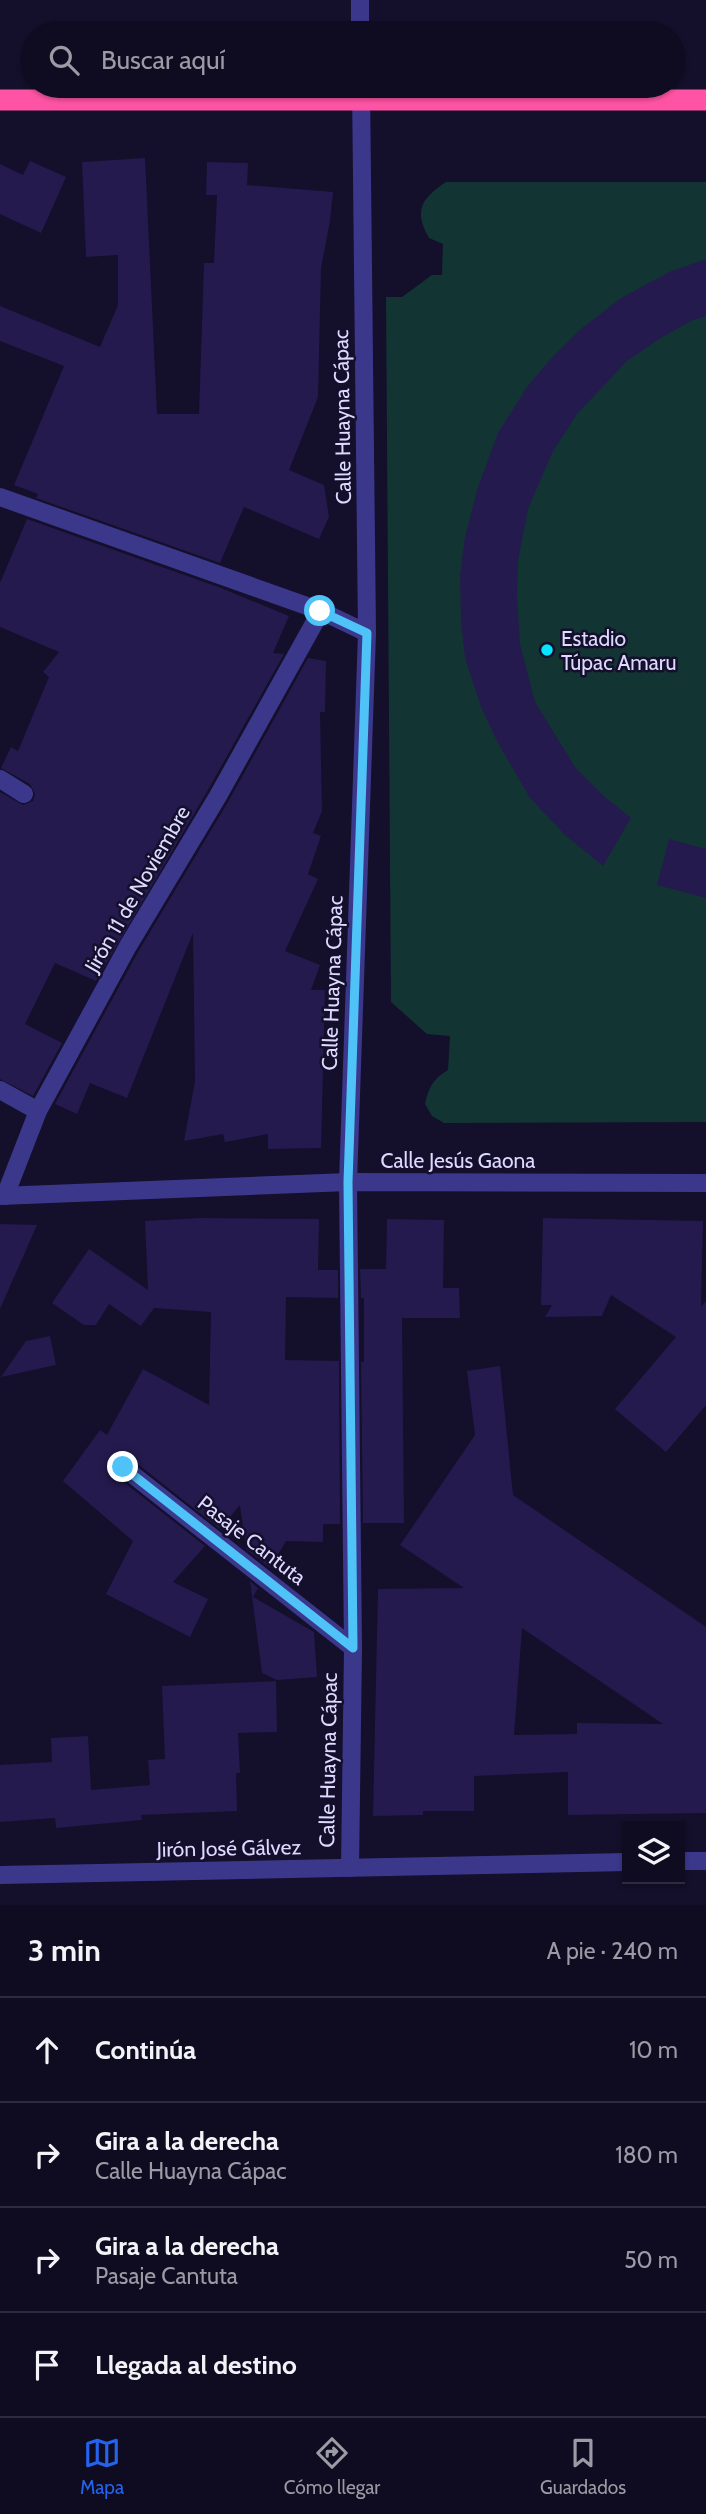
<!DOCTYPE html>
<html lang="es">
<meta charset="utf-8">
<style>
:root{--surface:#0f0b20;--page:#181429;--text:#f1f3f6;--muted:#9b9ba5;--line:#2f2b3e;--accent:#2563eb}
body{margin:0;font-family:Cabin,sans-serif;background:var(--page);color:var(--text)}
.controls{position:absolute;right:21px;bottom:21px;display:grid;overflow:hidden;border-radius:0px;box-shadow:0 2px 5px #0004}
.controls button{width:63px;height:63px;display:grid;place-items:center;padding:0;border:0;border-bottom:2px solid var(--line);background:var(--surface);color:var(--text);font:35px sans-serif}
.stop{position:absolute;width:21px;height:21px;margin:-16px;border:5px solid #4fc3f7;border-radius:50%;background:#fff}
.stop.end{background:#4fc3f7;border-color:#fff;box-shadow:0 2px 7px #0008}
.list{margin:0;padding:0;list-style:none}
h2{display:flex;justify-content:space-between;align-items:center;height:91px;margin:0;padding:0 28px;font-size:30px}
h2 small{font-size:23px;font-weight:400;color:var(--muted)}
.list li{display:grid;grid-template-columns:46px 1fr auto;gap:21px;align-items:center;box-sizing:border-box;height:105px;padding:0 28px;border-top:2px solid var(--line)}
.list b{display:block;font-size:26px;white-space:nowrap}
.list p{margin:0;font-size:23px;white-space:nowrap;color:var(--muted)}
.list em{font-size:23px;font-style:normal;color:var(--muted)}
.icon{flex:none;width:38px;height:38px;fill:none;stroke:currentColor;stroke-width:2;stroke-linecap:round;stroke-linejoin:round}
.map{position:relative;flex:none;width:706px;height:1905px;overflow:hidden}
.search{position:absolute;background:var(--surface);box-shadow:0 2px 5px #0004;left:21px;right:21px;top:21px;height:77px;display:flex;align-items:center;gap:18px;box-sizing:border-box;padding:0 24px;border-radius:38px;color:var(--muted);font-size:26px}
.sheet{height:511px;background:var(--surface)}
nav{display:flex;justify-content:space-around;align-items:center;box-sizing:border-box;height:98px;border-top:2px solid var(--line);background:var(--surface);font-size:19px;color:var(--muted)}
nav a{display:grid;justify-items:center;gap:4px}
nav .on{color:var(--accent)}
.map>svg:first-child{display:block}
.green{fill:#123534}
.building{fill:#241a4d;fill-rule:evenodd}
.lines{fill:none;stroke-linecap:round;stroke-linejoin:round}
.minor{stroke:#3b388c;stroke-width:18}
.highway{stroke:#ff54a5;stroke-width:21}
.route{stroke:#4fc3f7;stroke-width:9}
.poi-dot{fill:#05e5ff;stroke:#140f2b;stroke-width:2.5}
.labels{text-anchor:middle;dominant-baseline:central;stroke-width:5;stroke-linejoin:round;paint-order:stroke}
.street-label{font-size:21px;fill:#ddd9ff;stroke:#140f2b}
.poi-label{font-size:21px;fill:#ddd9ff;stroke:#140f2b;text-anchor:start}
</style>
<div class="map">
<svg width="706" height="1905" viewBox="0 0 706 1905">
<rect width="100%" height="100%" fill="#140f2b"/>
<path class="green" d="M 446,182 L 706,182 L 706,1122 L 444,1123 L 432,1116 L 425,1104 C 429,1087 433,1079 448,1070 L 450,1036 L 427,1034 L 391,1002 L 386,297 L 402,297 L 432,275 L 442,275 L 443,244 L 429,238 C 413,210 422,198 446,182 Z"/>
<g class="building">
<polygon points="145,158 157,414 199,414 204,263 214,263 217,195 206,195 207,162 248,163 247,185 333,192 330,221 321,268 318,397 289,470 324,485 329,517 319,539 244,507 220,563 36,498 38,494 14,485 64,366 0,341 0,306 100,347 118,305 118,255 86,257 82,162"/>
<polygon points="30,161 66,177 41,233 0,214 0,164 23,175"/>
<polygon points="706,259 706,316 691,321 659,339 627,361 577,414 552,453 528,509 518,561 517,597 520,644 535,702 575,767 605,797 631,818 603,866 565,835 530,798 498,743 481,707 465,658 461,622 460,575 465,537 478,487 498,433 527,387 553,356 582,328 621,298 669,272"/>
<polygon points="27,519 221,588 289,616 273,653 284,654 208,790 96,981 55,963 25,1024 62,1043 33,1096 0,1079 0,792 23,805 33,801 35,794 30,784 1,768 11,747 18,751 49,677 43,672 59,652 0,627 0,583"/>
<polygon points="308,658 326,661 325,712 320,712 322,811 313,833 321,836 308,874 318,879 285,951 320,965 311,990 325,990 321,1148 268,1149 268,1134 225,1142 223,1134 184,1141 195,1081 193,933 127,1098 90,1083 77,1114 55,1104 138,952 228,802"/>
<polygon points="669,839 706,849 706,898 657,885"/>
<polygon points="199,1218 319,1219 318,1270 338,1270 338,1298 286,1297 285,1360 339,1361 340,1524 323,1524 323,1542 286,1541 270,1568 246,1549 240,1505 220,1529 130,1458 124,1456 115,1459 112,1466 116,1476 205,1546 173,1582 208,1599 190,1637 106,1594 133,1541 63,1481 100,1430 107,1435 143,1369 209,1405 211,1312 154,1308 141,1326 109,1304 96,1325 84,1325 52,1303 89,1249 148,1290 145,1221"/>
<polygon points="543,1218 703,1221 701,1307 706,1301 706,1405 666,1452 615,1409 676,1337 611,1295 602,1316 545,1317 552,1305 541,1305"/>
<polygon points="387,1219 444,1220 443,1288 459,1288 460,1318 402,1318 404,1523 363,1523 361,1362 364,1362 364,1298 361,1298 360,1269 386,1269"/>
<polygon points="0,1224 37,1225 0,1309"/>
<polygon points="50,1336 56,1365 1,1377 26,1341"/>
<path d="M 500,1366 L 513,1495 L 706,1627 L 706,1813 L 568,1815 L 568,1772 L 474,1776 L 474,1811 L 423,1811 L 423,1815 L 373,1816 L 378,1589 L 464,1588 L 400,1545 L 475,1435 L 467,1371 ZM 522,1628 L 663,1724 L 577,1723 L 577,1734 L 514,1735 Z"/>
<polygon points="250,1581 258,1588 253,1597 314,1632 317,1677 277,1680 262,1673"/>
<polygon points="276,1681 277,1732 238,1733 240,1773 236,1773 237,1811 141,1815 142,1820 56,1828 55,1818 0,1822 0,1765 52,1762 51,1738 88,1736 91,1790 150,1785 148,1760 165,1759 162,1686"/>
</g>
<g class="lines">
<g class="minor">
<polyline points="360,0 360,33"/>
<polyline points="0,497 321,611 367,633"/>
<polyline points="0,779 24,794"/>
<polyline points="0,1090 38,1111"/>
<polyline points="0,1196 348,1182 706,1183"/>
<polyline points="5,1196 38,1111 128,946 218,796 321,611"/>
<polyline points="123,1467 353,1648"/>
<polyline points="680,1861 706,1861"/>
<polyline points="350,1868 353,1648 348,1182 367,633 361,86"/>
<polyline points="0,1875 627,1862"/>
</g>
<polyline class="highway" points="0,100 706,100"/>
</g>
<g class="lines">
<polyline class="route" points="123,1467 353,1648 348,1182 367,633 320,611"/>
</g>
<circle class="poi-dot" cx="547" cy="650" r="7"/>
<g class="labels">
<g class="street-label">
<text transform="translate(342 417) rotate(-91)">Calle Huayna Cápac</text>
<text transform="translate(137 889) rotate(-60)">Jirón 11 de Noviembre</text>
<text transform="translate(332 983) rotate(-88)">Calle Huayna Cápac</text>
<text x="458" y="1160">Calle Jesús Gaona</text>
<text transform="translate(252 1540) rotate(38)">Pasaje Cantuta</text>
<text transform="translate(328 1760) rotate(-89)">Calle Huayna Cápac</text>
<text transform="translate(229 1848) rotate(-1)">Jirón José Gálvez</text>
</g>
<g class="poi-label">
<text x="561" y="638">Estadio<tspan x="561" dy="24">Túpac Amaru</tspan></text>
</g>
</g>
</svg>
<div class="controls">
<button><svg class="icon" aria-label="layers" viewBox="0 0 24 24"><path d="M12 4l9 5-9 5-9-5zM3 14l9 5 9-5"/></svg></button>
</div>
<div class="stop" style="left:320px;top:611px"></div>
<div class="stop end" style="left:123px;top:1467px"></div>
<div class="search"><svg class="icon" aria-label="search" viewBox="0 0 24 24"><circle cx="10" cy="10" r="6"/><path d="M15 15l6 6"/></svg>Buscar aquí</div>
</div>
<section class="sheet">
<h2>3 min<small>A pie · 240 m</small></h2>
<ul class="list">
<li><svg class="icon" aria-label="ahead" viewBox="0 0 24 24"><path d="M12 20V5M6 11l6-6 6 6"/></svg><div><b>Continúa</b></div><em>10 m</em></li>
<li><svg class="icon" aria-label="right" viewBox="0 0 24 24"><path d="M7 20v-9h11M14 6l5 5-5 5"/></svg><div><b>Gira a la derecha</b><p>Calle Huayna Cápac</p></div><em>180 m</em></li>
<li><svg class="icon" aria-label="right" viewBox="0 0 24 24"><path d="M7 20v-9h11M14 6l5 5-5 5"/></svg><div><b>Gira a la derecha</b><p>Pasaje Cantuta</p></div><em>50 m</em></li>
<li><svg class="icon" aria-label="arrive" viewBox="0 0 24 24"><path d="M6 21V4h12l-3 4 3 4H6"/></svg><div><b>Llegada al destino</b></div></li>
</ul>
</section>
<nav>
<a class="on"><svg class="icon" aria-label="map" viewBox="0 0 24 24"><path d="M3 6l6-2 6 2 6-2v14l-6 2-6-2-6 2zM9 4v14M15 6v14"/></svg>Mapa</a>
<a><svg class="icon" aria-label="directions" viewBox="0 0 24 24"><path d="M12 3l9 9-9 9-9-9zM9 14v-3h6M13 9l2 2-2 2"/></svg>Cómo llegar</a>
<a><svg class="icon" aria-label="saved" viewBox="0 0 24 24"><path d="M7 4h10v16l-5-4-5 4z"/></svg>Guardados</a>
</nav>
